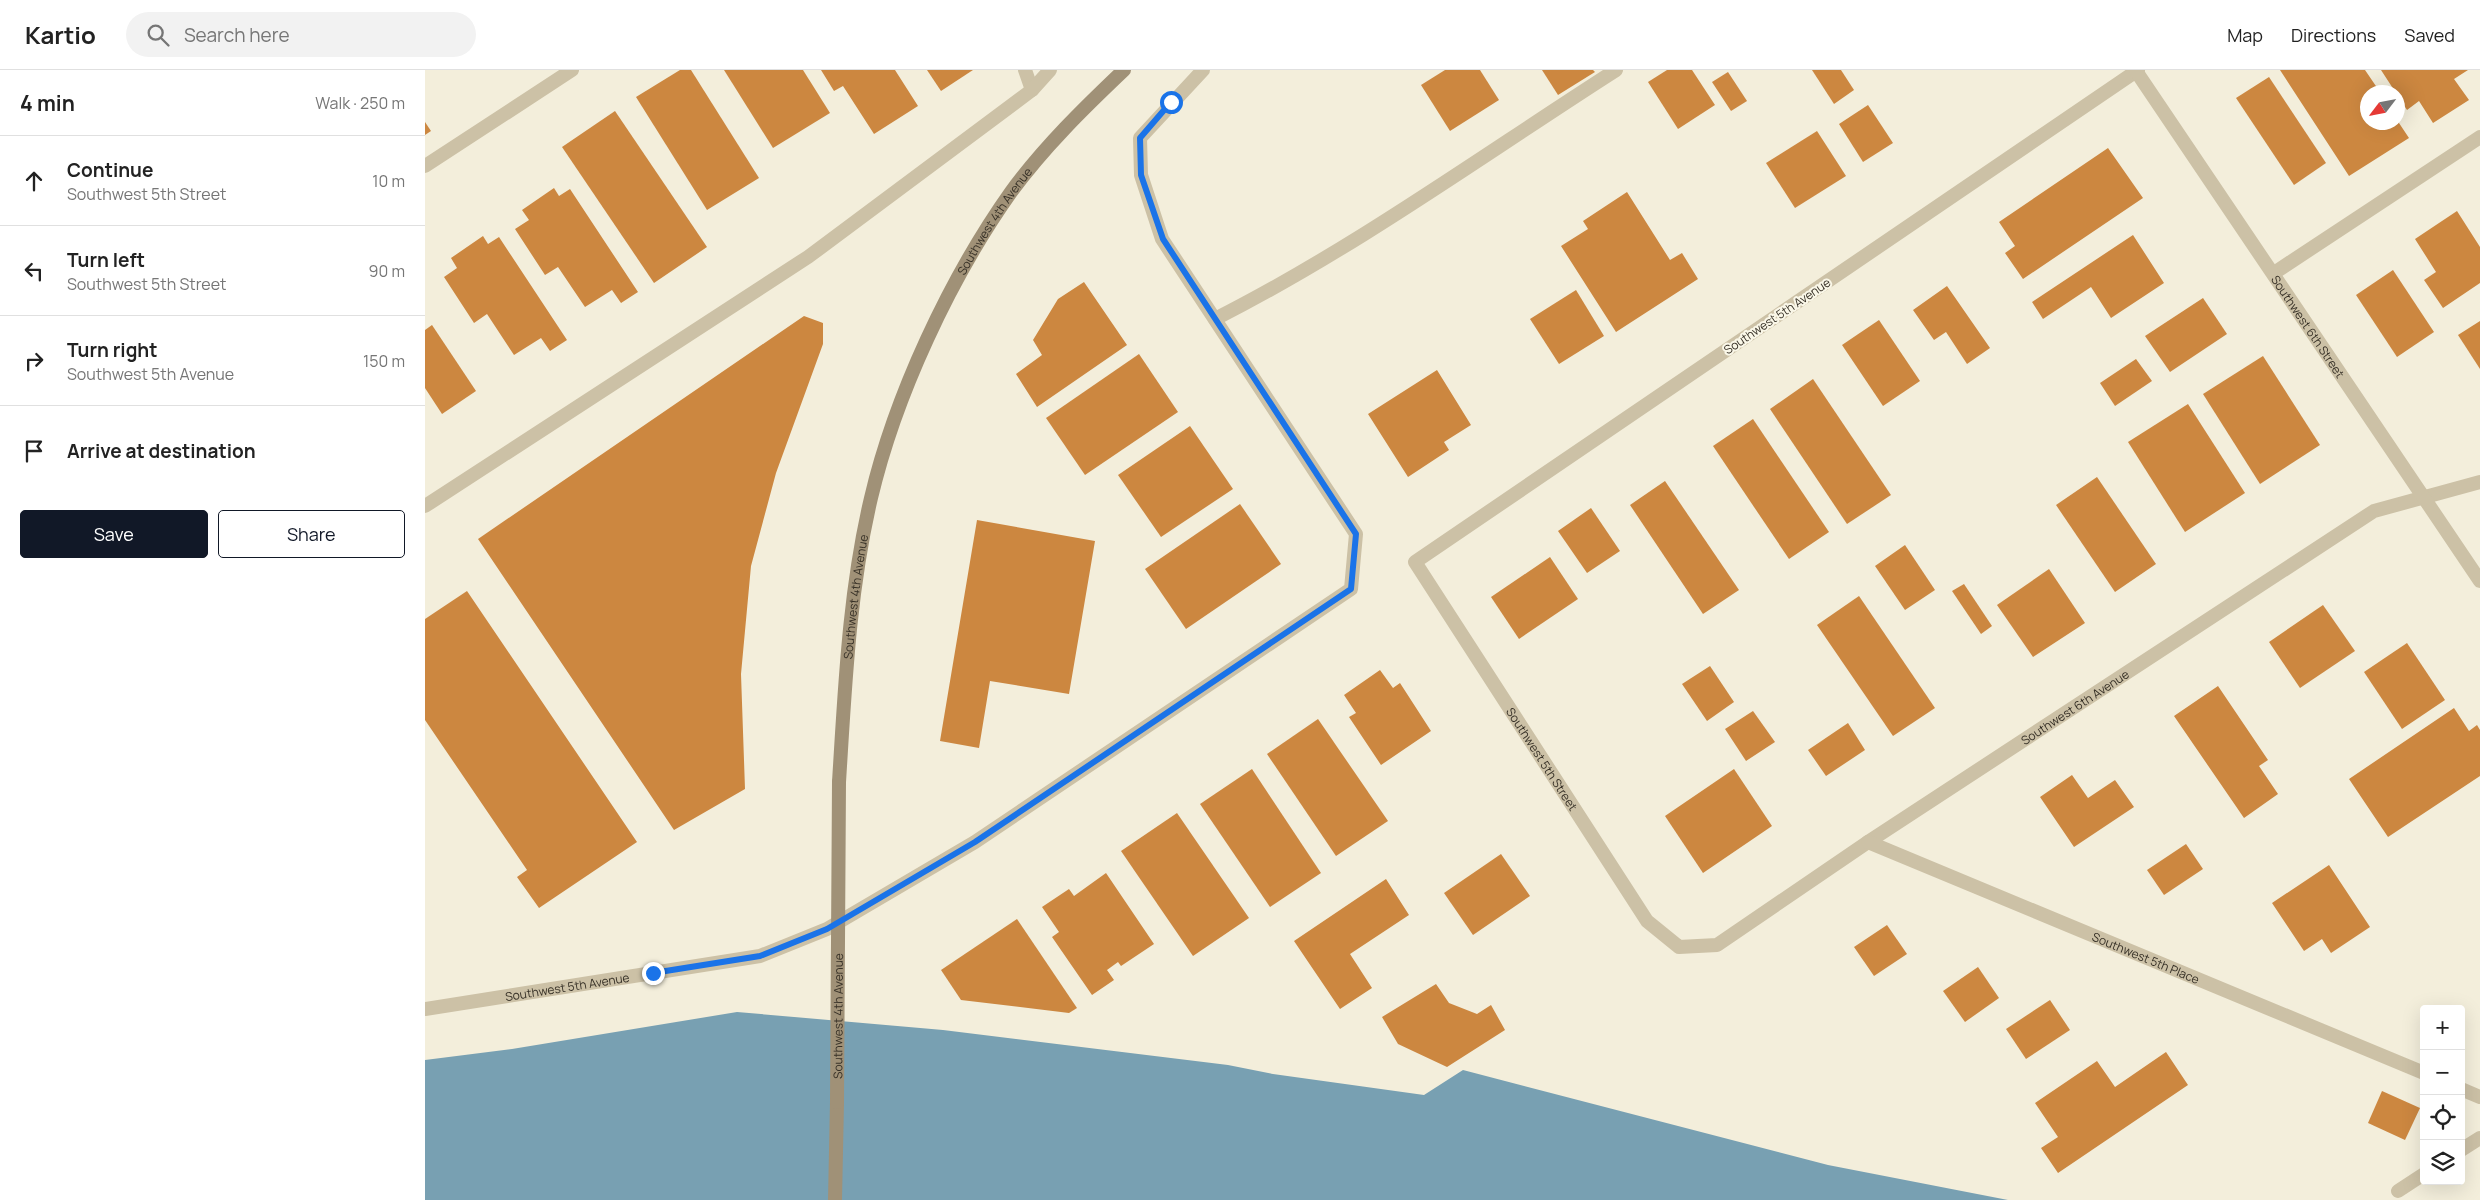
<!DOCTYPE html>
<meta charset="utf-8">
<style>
:root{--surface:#fff;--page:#f2f2f2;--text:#222;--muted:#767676;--line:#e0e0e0;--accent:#111827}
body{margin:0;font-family:Manrope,sans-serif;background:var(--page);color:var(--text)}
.controls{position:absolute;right:15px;bottom:15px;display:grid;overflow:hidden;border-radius:5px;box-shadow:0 5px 20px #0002}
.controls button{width:45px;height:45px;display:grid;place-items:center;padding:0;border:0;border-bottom:1px solid var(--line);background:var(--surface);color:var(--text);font:25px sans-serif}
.compass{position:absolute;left:1935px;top:15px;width:45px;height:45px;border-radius:50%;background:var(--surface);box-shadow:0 5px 20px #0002;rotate:238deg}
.stop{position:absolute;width:15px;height:15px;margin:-11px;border:4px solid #1a73e8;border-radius:50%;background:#fff}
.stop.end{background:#1a73e8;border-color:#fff;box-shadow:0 1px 5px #0008}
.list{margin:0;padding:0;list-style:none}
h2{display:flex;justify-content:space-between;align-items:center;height:65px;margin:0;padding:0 20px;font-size:21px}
h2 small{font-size:16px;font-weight:400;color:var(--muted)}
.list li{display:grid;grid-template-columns:32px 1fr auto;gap:15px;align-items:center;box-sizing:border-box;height:90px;padding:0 20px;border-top:1px solid var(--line)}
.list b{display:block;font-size:19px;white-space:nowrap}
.list p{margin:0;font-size:16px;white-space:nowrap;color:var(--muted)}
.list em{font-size:16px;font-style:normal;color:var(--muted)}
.actions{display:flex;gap:10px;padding:15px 20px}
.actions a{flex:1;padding:11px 0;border:1px solid var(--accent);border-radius:5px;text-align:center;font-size:18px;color:var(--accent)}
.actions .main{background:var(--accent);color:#fff}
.icon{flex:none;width:28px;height:28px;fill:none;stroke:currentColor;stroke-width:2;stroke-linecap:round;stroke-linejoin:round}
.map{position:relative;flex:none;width:2055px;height:1130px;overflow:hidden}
header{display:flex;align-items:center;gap:30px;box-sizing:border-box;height:70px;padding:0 25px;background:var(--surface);border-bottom:1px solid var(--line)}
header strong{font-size:24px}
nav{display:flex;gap:28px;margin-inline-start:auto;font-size:18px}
.search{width:350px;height:45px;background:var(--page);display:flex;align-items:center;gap:12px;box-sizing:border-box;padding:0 18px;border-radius:28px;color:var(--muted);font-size:19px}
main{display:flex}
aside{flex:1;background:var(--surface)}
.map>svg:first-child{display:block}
.water{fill:#78a0b2}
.building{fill:#cc8740}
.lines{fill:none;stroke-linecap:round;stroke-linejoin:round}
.service{stroke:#ccc1a6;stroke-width:14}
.minor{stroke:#ccc1a6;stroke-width:14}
.secondary{stroke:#a09177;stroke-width:14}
.secondary-bridge{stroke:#a09177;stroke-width:14}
.route{stroke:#1a73e8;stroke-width:6}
.labels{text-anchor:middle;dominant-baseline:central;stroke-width:4;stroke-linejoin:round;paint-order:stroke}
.street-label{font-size:12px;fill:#373127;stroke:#faf7e8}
</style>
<header>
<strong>Kartio</strong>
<div class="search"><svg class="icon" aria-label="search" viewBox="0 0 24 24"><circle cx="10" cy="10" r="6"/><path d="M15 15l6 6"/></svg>Search here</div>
<nav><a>Map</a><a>Directions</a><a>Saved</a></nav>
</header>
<main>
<aside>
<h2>4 min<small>Walk · 250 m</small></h2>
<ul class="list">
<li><svg class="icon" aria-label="ahead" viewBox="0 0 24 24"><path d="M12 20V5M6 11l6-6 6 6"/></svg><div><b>Continue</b><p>Southwest 5th Street</p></div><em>10 m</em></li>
<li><svg class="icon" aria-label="left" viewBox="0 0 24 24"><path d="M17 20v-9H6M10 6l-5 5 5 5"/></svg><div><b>Turn left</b><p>Southwest 5th Street</p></div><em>90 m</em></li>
<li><svg class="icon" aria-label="right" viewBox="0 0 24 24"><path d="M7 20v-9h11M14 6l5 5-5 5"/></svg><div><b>Turn right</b><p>Southwest 5th Avenue</p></div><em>150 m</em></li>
<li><svg class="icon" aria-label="arrive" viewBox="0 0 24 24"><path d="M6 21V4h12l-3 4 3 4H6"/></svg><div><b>Arrive at destination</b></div></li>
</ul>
<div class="actions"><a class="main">Save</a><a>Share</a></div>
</aside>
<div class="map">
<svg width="2055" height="1130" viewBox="0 0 2055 1130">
<rect width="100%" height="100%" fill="#f3eedb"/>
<polygon class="water" points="312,942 518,960 803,995 848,1004 999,1025 1038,1000 1403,1095 1583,1130 0,1130 0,990 87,979"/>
<g class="building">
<polygon points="255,0 266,0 334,108 282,140 211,27"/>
<polygon points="299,0 378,0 405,43 348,78"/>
<polygon points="396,0 470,0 493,36 449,64 418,16 409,21"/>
<polygon points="502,0 548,0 516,21"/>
<polygon points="1020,0 1055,0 1074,30 1025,61 996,15"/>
<polygon points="1117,0 1168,0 1170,2 1133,25"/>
<polygon points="1242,0 1267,0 1290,35 1253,59 1223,12"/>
<polygon points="1387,0 1416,0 1429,20 1409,34"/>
<polygon points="1855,0 1940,0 1955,22 1942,22 1942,52 1972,52 1972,50 1984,68 1924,106"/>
<polygon points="1956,0 2043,0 2029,9 2044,30 2008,53 1994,31 1982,40"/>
<polygon points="1303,2 1322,31 1306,41 1287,12"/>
<polygon points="1844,7 1901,93 1869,115 1811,28"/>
<polygon points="1443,35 1468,73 1438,92 1414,54"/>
<polygon points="190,41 282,177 229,213 137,77"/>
<polygon points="0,52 6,61 0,65"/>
<polygon points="1392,61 1421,106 1370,138 1341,93"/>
<polygon points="1683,78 1718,128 1598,209 1580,183 1590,176 1574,152"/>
<polygon points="129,118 134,126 145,119 213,222 196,233 187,220 160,237 133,197 120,205 90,159 104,150 97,140"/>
<polygon points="1202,122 1245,190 1257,183 1273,209 1191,262 1136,176 1163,159 1158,151"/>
<polygon points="2032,141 2055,177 2055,213 2018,238 1999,210 2011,202 1990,169"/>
<polygon points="1708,165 1739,213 1686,248 1666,217 1618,249 1607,232"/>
<polygon points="58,166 63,174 74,167 142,270 125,281 116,268 89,285 62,244 49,253 19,207 32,198 26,188"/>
<polygon points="1968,200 2009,262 1972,287 1931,225"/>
<polygon points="659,212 702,275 612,337 591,304 617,285 608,270 633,229"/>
<polygon points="1522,216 1565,278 1542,294 1521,262 1509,270 1488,240"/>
<polygon points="1151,220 1179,266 1134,294 1105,249"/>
<polygon points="1778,228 1802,264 1745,302 1720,266"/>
<polygon points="379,246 398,253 398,274 351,403 326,496 316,604 320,719 249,760 53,469"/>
<polygon points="1454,250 1495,311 1458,336 1417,275"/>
<polygon points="2055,251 2055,299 2033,265"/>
<polygon points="7,255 51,321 17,344 0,318 0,260"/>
<polygon points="714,284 753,342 660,405 621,348"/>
<polygon points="1838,286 1895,375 1835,414 1778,324"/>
<polygon points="1711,289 1727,311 1690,336 1675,313"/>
<polygon points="1012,300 1046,355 1019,372 1024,380 983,407 943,344"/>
<polygon points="1388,309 1466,425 1422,454 1345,339"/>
<polygon points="1763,334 1820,423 1760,462 1703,372"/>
<polygon points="1328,349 1404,462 1364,489 1288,376"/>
<polygon points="765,356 808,419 736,467 693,405"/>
<polygon points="1672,407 1731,494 1690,522 1631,435"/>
<polygon points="1240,411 1314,520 1278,544 1205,435"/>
<polygon points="815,434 856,494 761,559 720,499"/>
<polygon points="1166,438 1195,481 1162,503 1133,461"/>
<polygon points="552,450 670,471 644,624 565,611 554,678 515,671"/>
<polygon points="1480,475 1510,520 1480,540 1450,496"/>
<polygon points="1125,487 1153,529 1094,569 1066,527"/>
<polygon points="1624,499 1660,553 1608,587 1572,535"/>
<polygon points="1539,514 1567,556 1556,564 1527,521"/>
<polygon points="42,521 212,772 114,838 92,807 102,800 0,650 0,549"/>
<polygon points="1434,526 1510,638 1468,666 1392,555"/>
<polygon points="1898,535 1930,581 1875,618 1844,572"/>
<polygon points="1982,573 2020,630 1977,659 1939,602"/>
<polygon points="1285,596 1309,632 1282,651 1257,614"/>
<polygon points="955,600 968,618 975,613 1006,661 956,695 924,647 931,643 919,625"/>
<polygon points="1793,616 1843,690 1834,696 1853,724 1819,748 1749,646"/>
<polygon points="2029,638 2044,661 2052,655 2055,660 2055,706 1963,767 1924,709"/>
<polygon points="1328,641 1350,672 1321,691 1300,659"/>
<polygon points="893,649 963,751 911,786 842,684"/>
<polygon points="1423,653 1440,680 1401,706 1383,680"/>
<polygon points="827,699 896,803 845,837 775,734"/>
<polygon points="1309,699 1347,756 1278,803 1240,746"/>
<polygon points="1647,705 1663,728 1690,710 1709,737 1649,777 1615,727"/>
<polygon points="752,743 824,848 768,886 696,781"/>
<polygon points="1761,774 1778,799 1739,825 1722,800"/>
<polygon points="1076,784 1105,826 1048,865 1019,823"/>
<polygon points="1904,795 1945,857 1906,883 1897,869 1879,881 1847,833"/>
<polygon points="681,803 729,874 696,896 693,892 682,900 689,910 667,925 627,867 634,862 617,837 644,819 649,826"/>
<polygon points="961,809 984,845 925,884 947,918 915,939 869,871"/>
<polygon points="592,849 652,938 644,943 536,930 516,900"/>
<polygon points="1462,855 1482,884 1449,906 1429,877"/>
<polygon points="1553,897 1574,928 1540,952 1518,921"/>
<polygon points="1011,914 1024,933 1052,944 1066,935 1080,960 1022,997 973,974 957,947"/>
<polygon points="1625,930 1645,960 1601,989 1581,959"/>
<polygon points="1741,982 1763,1015 1633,1103 1616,1078 1633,1067 1610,1033 1672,991 1690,1017"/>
<polygon points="1957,1021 1995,1038 1980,1070 1943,1053"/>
</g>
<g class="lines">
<g class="service">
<polyline points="0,96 147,0"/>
<polyline points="1849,203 2055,67"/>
<path d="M 790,249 C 930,178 1058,85 1191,0"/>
</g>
<g class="minor">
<polyline points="600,0 607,20"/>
<path id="s1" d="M 1713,0 L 990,492 L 1222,851 L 1254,877 L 1292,875 L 1443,772 L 1949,441 L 2055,412"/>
<path id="s2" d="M 1711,1 L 2055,511"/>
<polyline points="0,436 383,187 607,20 625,0"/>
<path id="s3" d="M 1443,772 L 1999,1003"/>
<path id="s4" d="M 0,939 L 335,886 L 402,859 L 550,772 L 926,519 L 931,464 L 737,169 L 716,105 L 715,68 L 778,0"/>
<polyline points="2036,1019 2055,1027"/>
<polyline points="2036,1080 2055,1068"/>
<polyline points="1973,1121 1999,1104"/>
</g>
<g class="secondary">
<path id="s5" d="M 414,712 C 420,617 424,521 446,428 C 470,326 525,208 586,122 C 619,77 659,38 699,0"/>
<polyline points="410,1130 412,1032"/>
</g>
<path class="secondary-bridge" id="s6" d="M 412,1032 L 414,712"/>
</g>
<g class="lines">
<polyline class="route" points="228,903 335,886 402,859 550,772 926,519 931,464 738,169 716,105 715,68 746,32"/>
</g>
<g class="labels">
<g class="street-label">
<text stroke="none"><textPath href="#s5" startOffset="591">Southwest 4th Avenue</textPath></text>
<text transform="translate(1352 246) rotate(-34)">Southwest 5th Avenue</text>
<text stroke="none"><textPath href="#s2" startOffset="308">Southwest 6th Street</textPath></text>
<text stroke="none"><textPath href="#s5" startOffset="186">Southwest 4th Avenue</textPath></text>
<text stroke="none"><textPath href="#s1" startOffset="1811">Southwest 6th Avenue</textPath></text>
<text stroke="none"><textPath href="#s1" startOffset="1109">Southwest 5th Street</textPath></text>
<text stroke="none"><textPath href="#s3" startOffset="301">Southwest 5th Place</textPath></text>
<text stroke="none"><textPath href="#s4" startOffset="144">Southwest 5th Avenue</textPath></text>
<text stroke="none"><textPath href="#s6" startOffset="86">Southwest 4th Avenue</textPath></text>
</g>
</g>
</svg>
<div class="controls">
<button>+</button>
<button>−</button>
<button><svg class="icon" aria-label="locate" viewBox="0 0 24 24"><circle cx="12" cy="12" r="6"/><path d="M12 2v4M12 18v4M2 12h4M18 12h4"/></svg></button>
<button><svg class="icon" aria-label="layers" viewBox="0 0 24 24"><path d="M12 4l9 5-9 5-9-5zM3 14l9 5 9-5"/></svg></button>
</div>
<svg class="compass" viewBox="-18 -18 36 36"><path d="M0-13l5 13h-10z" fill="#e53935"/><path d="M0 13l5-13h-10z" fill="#767676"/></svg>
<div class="stop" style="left:746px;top:32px"></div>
<div class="stop end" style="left:228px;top:903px"></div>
</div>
</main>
